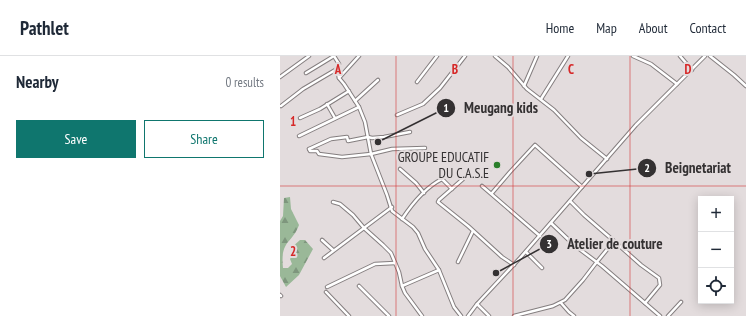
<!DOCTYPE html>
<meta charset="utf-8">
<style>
:root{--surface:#fff;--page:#f6f6f7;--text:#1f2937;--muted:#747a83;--line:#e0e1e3;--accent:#0f766e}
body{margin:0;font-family:"PT Sans Narrow",sans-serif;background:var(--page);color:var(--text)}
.controls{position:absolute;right:12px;bottom:12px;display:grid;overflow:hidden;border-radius:0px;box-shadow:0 2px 10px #0003}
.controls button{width:36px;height:36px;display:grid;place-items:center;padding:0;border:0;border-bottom:1px solid var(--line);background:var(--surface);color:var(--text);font:20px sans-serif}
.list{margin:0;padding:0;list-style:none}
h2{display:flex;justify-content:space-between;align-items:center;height:52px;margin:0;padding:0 16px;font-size:17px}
h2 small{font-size:13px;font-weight:400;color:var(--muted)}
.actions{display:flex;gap:8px;padding:12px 16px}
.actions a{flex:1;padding:9px 0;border:1px solid var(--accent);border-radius:0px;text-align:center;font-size:14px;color:var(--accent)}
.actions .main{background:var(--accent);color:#fff}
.icon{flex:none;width:22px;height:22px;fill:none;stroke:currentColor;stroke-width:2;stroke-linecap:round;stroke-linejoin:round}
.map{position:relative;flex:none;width:466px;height:260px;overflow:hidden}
header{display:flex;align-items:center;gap:24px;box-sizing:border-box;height:56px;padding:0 20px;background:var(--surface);border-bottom:1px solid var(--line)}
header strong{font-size:19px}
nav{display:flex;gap:22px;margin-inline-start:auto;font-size:14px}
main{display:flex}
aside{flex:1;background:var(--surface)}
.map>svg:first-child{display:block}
.forest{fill:url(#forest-firs)}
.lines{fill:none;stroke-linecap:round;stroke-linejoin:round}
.street-casing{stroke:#847e7f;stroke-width:4.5}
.street{stroke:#fff;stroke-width:2.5}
.grid{fill:none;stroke:#d62828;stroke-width:1;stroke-opacity:0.55}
.poi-dot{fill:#2a7e2a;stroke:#e3dcdd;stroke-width:1.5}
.labels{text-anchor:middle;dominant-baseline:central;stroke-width:4;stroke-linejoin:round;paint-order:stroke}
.poi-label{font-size:14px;fill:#343132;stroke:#e3dcdd;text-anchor:end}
.grid-label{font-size:13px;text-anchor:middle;font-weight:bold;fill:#d62828;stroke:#e3dcdd;stroke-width:4;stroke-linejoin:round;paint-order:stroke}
.leader{fill:none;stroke:#343132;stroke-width:1.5}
.callout-dot{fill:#343132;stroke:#e3dcdd;stroke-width:1.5}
.mark-label{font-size:12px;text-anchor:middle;font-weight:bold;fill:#fff}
.callout-label{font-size:15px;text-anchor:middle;font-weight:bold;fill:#343132;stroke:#e3dcdd;stroke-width:4;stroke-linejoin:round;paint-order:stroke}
</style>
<header>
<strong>Pathlet</strong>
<nav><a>Home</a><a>Map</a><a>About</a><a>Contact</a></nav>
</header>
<main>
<aside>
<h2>Nearby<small>0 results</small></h2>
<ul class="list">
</ul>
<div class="actions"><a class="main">Save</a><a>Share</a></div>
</aside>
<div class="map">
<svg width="466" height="260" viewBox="0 0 466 260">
<defs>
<pattern id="forest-firs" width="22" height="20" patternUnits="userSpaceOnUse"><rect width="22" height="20" fill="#9ab898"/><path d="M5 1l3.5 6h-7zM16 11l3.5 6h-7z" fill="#7e967d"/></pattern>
</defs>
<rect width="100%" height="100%" fill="#e3dcdd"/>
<path class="forest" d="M 10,141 L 11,153 L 19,169 C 12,188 0,184 3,212 L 8,212 L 12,208 L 10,203 L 13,198 L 11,192 L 20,184 L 25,184 L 33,193 L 19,219 L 6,231 L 0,220 L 0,165 L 3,160 L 4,142 Z"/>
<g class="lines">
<defs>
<g id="street">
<polyline points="54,0 59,8 57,13 59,22 64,28 79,51 85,66 91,98 107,139 112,155 133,171 138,177 145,193 159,214 174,251 181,260"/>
<polyline points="215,0 228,11 247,33 274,54 301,82 327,103"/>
<polyline points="353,0 371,8 397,28"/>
<polyline points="400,0 412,14"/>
<polyline points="430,0 454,19 466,30"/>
<polyline points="26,17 54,0"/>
<polyline points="0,21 29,0"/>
<polyline points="59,22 79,0"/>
<polyline points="137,26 157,0"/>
<polyline points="244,30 257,0"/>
<polyline points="261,43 288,0"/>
<polyline points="75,45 98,24"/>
<polyline points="47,48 55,62"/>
<polyline points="1,50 23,33 57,13"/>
<polyline points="117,59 143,48 160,32 185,0"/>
<polyline points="20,62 40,53 69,35"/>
<polyline points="19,80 79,51"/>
<polyline points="29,93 30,95 37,95 39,98 62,101 91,98 112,93 145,92"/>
<polyline points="29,93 51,83 67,81 68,85 88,81 92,82 104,81 130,76"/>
<polyline points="120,113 136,127 144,137"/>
<polyline points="183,123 159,144 158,146 188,170 222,201 234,209"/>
<polyline points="202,130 260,180"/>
<polyline points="212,137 230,116 255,89 302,131"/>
<polyline points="290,145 304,159 334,185"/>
<polyline points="53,146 60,148 73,159 84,172 103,189 111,197 119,216 122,230 125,237 142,260"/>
<path d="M 122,163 C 132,148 146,131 162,123 L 172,133"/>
<polyline points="271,167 294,189 322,210 380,260"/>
<polyline points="42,184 53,194"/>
<polyline points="246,196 262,212"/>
<polyline points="44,202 112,151"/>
<polyline points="178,206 193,175"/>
<polyline points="79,230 109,260"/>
<polyline points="122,230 159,214"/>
<polyline points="47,231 95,208 115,207"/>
<polyline points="46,236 69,260"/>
<polyline points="0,239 1,240"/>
<polyline points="281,247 289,256 294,260"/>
<polyline points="197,248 209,260"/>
<polyline points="188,260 197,248 240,202 356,69 425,0"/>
<polyline points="234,260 273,250 285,244 303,224 316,207 334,185 361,209 379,222 380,229 365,247"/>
<polyline points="388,260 401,246"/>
</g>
</defs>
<use href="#street" class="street-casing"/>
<use href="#street" class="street"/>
</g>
<path class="grid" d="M 116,0 L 116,260M 233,0 L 233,260M 350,0 L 350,260M 0,130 L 466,130"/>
<circle class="poi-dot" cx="217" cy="109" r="4"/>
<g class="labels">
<g class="poi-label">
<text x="209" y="101">GROUPE EDUCATIF<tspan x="209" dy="16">DU C.A.S.E</tspan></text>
</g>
</g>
<g class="grid-label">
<text x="58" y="18">A</text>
<text x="175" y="18">B</text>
<text x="291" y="18">C</text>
<text x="408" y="18">D</text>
<text x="13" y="70">1</text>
<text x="13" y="200">2</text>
</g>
<path class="leader" d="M98 86L166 52M309 118L367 112M216 217L269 188"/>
<g class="callout-dot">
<circle cx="98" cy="86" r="4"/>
<circle cx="309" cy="118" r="4"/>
<circle cx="216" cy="217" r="4"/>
<circle cx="166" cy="52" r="10"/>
<circle cx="367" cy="112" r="10"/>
<circle cx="269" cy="188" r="10"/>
</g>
<g class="mark-label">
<text x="166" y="56">1</text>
<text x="367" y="116">2</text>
<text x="269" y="192">3</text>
</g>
<g class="callout-label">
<text x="221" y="57">Meugang kids</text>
<text x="418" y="117">Beignetariat</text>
<text x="335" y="193">Atelier de couture</text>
</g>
</svg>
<div class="controls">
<button>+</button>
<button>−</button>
<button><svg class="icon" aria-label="locate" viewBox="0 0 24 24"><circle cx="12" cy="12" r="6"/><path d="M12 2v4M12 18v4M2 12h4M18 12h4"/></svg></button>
</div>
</div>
</main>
